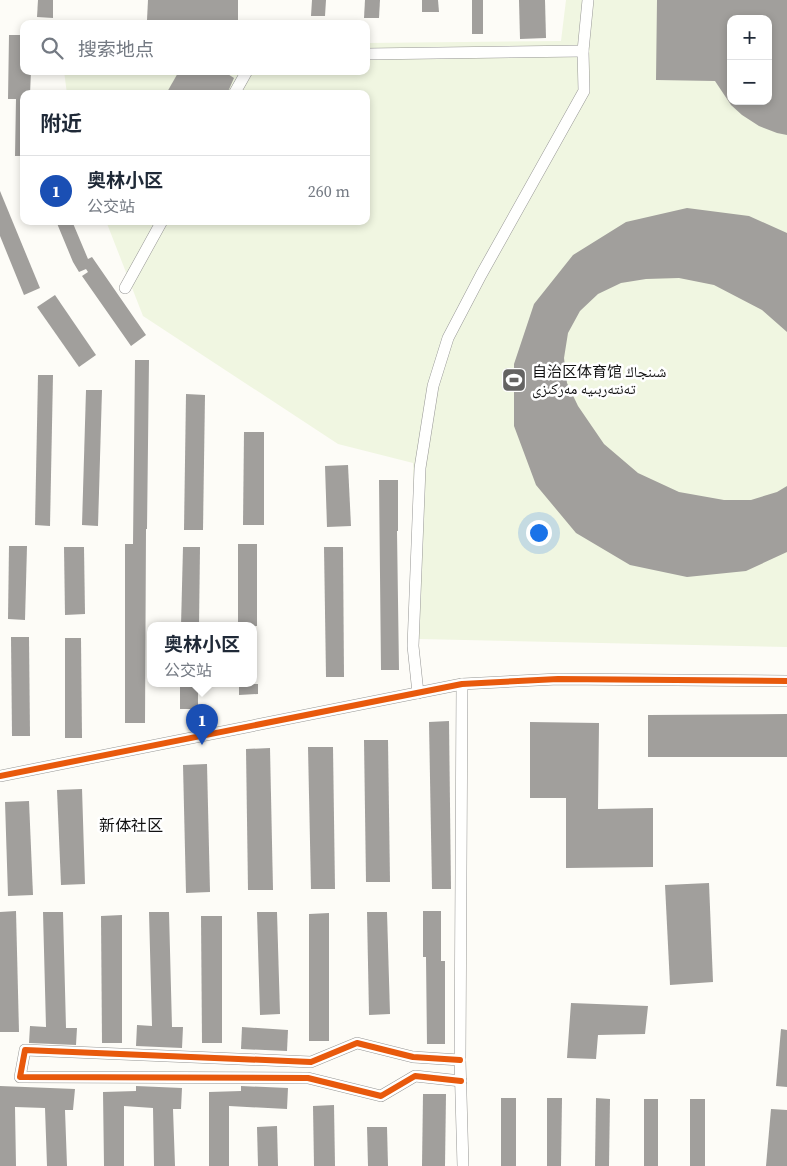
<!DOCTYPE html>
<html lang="zh">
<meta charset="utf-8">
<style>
:root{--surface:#fff;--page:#f2f2f3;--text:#1f2937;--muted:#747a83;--line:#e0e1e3;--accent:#7c3aed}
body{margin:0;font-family:"Source Serif 4","Noto Naskh Arabic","Noto Sans SC",serif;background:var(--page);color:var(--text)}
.controls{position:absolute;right:15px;top:15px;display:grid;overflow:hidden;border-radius:10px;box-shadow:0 2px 8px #0003}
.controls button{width:45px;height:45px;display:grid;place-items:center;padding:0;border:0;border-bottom:1px solid var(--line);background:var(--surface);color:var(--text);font:25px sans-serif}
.you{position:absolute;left:538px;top:532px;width:18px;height:18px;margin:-12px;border:4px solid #fff;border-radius:50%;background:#1a73e8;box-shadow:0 0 0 8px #1a73e833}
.badge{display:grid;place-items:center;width:32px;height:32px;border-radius:50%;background:var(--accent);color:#fff;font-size:16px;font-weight:700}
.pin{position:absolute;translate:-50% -41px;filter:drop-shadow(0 1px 2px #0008)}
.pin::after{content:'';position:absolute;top:26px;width:18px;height:15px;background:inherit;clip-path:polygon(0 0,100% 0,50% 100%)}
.popup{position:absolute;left:147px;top:622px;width:110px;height:65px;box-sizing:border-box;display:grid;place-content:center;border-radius:10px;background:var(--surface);filter:drop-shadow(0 1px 4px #0005);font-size:16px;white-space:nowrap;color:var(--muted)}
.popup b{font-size:19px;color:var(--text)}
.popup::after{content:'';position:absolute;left:50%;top:100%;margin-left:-10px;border:10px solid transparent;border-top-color:var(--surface)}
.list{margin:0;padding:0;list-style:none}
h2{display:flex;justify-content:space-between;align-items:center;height:65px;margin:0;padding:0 20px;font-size:21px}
h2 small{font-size:16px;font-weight:400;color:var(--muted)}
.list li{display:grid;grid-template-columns:32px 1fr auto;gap:15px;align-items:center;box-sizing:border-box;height:70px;padding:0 20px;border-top:1px solid var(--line)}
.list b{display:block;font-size:19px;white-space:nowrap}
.list p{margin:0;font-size:16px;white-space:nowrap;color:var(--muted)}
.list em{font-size:16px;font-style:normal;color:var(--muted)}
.icon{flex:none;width:28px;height:28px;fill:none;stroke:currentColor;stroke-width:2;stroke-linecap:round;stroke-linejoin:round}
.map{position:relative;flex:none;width:787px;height:1166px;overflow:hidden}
.search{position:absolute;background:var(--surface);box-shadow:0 2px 8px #0003;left:20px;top:20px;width:350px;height:55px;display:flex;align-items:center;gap:12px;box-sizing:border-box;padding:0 18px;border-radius:10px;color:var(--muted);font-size:19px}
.panel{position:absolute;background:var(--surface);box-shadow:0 2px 8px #0003;left:20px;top:90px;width:350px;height:135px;border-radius:10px}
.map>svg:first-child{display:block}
.pitch{fill:#f0f6e1;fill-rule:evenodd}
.building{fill:#a19f9c;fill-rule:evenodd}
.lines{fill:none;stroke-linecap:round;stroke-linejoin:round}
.minor-casing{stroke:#979795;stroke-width:12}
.minor{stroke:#fffffe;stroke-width:11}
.cycleway-casing{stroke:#fff;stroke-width:9}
.cycleway{stroke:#e8590c;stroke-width:6}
.labels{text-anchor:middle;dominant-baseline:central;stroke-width:5;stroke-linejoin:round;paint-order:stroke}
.poi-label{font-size:15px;fill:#111;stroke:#fff;text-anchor:start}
.neighbourhood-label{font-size:16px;fill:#111;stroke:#fff}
</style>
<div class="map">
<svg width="787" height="1166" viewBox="0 0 787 1166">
<rect width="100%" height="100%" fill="#fdfcf7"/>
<path class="pitch" d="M 566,0 L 787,0 L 787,647 L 419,639 L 413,463 L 338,444 L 143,316 L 106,221 L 366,221 L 366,94 L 67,94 L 64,71 L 366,71 L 366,43 L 561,41 ZM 731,19 L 768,19 L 768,101 L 731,101 Z"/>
<g class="building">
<polygon points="38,0 53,0 53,18 37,17"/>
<polygon points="148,0 238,0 238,23 147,20"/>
<polygon points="312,0 326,0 325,16 311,16"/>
<polygon points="365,0 380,0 379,18 364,18"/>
<polygon points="422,0 438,0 439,12 422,12"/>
<rect x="472" y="0" width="11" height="34"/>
<polygon points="519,0 545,0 546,38 520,39"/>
<path d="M 657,0 L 787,0 L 787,135 L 777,133 L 759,126 L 742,115 L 731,105 L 715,81 L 656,80 ZM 731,19 L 768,19 L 768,101 L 731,101 Z"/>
<polygon points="9,35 24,35 24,71 31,71 30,94 24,94 24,156 15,156 16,99 8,99"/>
<polygon points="179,71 223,71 234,78 227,94 166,94"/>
<polygon points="0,191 40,288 24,295 0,236"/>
<polygon points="687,208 749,216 787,233 787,332 762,310 714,285 679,278 646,279 621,283 598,294 580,311 568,333 564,358 567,383 578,406 604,444 638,473 679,492 724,500 751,500 777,492 787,486 787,552 746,571 687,577 630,565 576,533 536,485 514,426 514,364 534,304 573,255 626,222"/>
<polygon points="56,221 72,221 88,259 92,257 146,335 131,346 82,276 88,272 86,269 79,272 73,262"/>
<polygon points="55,295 96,355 79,367 37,307"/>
<polygon points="135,360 149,360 147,529 146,529 145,723 125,723 125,544 133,544"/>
<polygon points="38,375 53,375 50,526 35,525"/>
<polygon points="86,390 102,390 98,526 82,525"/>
<polygon points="186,394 205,395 203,530 184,530"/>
<polygon points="244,432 264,432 264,525 243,525"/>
<polygon points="348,465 351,526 327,527 325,466"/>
<polygon points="379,480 398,480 398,531 397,531 399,670 381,670"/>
<rect x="238" y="544" width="19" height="82"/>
<polygon points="9,546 27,546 25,620 8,619"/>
<polygon points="64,547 84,547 85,614 65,615"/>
<polygon points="183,547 200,547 199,626 181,626"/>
<polygon points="324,547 343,547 344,677 326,677"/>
<polygon points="11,637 29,637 30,736 12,736"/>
<polygon points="65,638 81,638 82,738 65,738"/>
<rect x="180" y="684" width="18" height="25"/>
<polygon points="239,684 258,684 258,694 239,695"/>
<polygon points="787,714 787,757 648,757 648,715"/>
<polygon points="449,721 451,889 432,889 429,722"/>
<polygon points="530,722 599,723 598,809 653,808 653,867 566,868 566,798 530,798"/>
<polygon points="364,740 388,740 390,882 366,882"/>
<polygon points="308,747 333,747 335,889 311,889"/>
<polygon points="270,748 273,890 248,890 246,749"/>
<polygon points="207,764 210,892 186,893 183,765"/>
<polygon points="82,789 85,884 61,885 57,790"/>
<polygon points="29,801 33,895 8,896 5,802"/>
<polygon points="709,883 713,982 670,985 665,885"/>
<polygon points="16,911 19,1032 0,1032 0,912"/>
<polygon points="423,911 441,911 441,961 445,961 445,1044 427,1044 426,957 423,957"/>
<polygon points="43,912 63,912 66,1028 77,1028 76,1045 29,1043 30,1026 46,1027"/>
<polygon points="149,912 169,912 172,1027 183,1027 182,1048 136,1046 137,1025 152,1026"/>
<polygon points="257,912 277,912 280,1014 260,1015"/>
<polygon points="367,912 387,912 390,1014 369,1015"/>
<polygon points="329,913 329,1041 309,1041 309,914"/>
<polygon points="122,915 122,1043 102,1043 101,916"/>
<polygon points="201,916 222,916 222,1043 202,1043"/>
<polygon points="571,1003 648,1006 645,1034 598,1035 596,1059 567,1058"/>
<polygon points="242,1027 288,1030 287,1051 241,1049"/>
<polygon points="781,1029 787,1030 787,1087 776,1086"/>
<polygon points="0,1086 75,1089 73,1110 65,1110 67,1166 47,1166 45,1108 15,1107 16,1166 0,1166"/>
<polygon points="136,1086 182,1088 181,1109 173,1109 175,1166 154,1166 153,1108 124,1106 124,1166 104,1166 103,1092 136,1091"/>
<polygon points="241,1086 288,1088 287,1109 229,1106 229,1166 209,1166 209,1092 241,1091"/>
<polygon points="423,1094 446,1094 445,1166 422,1166"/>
<rect x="501" y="1098" width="15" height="68"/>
<polygon points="547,1098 562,1098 561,1166 547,1166"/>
<polygon points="596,1098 610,1099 609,1166 595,1166"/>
<rect x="644" y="1099" width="14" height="67"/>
<rect x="690" y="1099" width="15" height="67"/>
<polygon points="334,1105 335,1166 314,1166 313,1106"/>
<polygon points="771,1109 787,1110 787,1166 766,1166"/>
<polygon points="277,1126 278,1166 258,1166 257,1127"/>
<polygon points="367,1127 387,1127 388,1166 368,1166"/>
</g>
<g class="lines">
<defs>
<g id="minor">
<polyline points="366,54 583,51"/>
<polyline points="234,94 247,71"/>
<polyline points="125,288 162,221"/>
<polyline points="462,684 460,1060 463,1166"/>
<polyline points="418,693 413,646 420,468 433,386 448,338 481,275 584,91 583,51 588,0"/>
<polyline points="0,776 462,684 558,679 787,681"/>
<polyline points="460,1060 413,1057 357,1043 311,1062 25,1050 20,1077 308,1078 381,1096 415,1076 461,1081"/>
</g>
</defs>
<use href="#minor" class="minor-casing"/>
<use href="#minor" class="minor"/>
<defs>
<g id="cycleway">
<polyline points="0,776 462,684 558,679 787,681"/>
<polyline points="460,1060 413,1057 357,1043 311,1062 25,1050 20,1077 308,1078 381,1096 415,1076 461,1081"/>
</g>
</defs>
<use href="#cycleway" class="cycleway-casing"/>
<use href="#cycleway" class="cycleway"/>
</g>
<defs>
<symbol id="stadium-square" viewBox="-11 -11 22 22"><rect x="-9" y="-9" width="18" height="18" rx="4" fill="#646362" stroke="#fff"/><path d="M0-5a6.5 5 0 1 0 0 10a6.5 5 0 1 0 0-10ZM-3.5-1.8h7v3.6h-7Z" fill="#fff"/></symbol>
</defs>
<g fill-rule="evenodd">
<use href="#stadium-square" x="500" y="366" width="28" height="28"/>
</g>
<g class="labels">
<g class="poi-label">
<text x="532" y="371">自治区体育馆 شىنجاڭ<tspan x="532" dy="17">تەنتەربىيە مەركىزى</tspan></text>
</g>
<g class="neighbourhood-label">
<text x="131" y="825">新体社区</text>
</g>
</g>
</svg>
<div class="controls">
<button>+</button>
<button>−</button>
</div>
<div class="you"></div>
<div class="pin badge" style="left:202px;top:745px;background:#1a4fb4">1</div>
<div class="popup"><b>奥林小区</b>公交站</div>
<div class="search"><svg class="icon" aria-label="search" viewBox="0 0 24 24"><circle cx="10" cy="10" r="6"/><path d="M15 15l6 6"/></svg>搜索地点</div>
<section class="panel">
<h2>附近<small></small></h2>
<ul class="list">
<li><span class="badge" style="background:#1a4fb4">1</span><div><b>奥林小区</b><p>公交站</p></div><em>260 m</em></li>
</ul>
</section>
</div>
